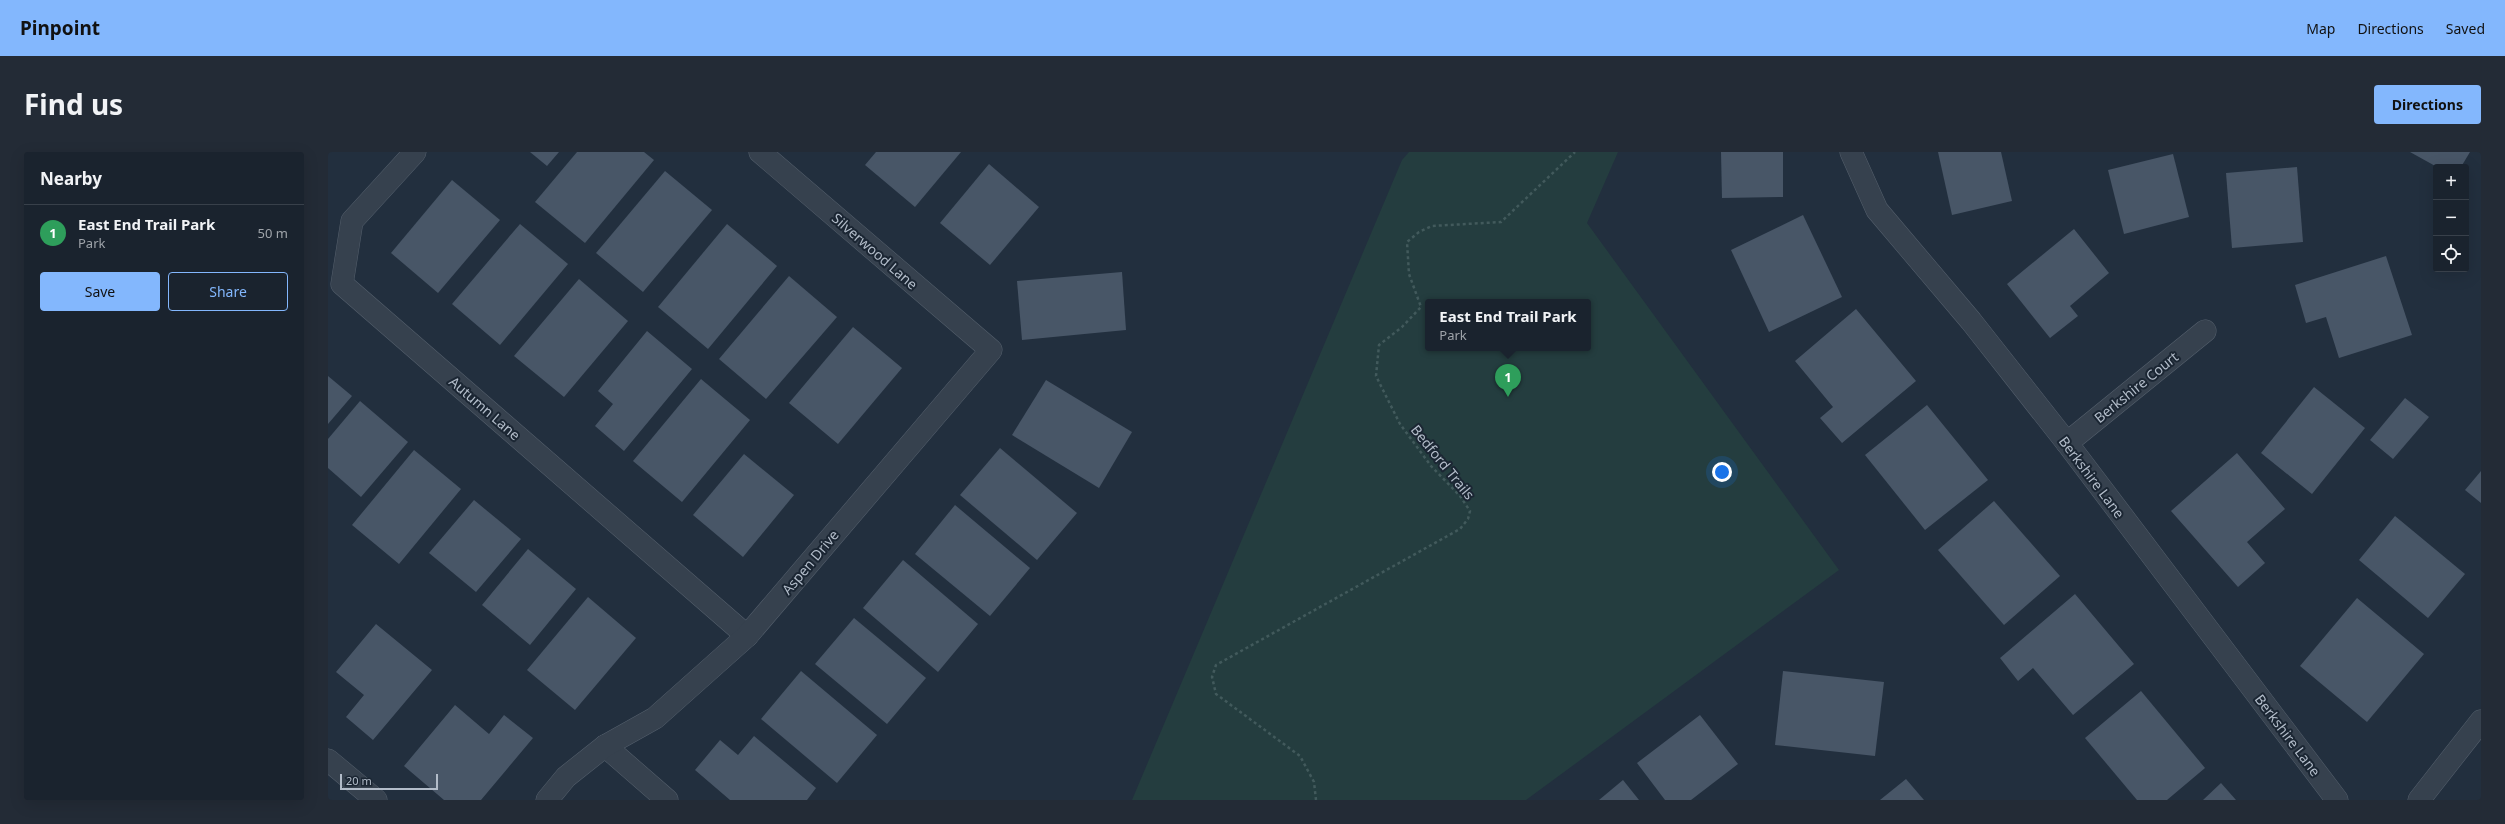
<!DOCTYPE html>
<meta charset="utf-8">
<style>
:root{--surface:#1a232e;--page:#232b36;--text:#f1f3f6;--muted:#9fa4aa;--line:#38404a;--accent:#83b7fd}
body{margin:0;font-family:"Noto Sans",sans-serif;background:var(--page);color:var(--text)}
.controls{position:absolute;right:12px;top:12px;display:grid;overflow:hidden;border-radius:4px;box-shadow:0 4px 16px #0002}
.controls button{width:36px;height:36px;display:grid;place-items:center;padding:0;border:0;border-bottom:1px solid var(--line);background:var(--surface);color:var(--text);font:20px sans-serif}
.scale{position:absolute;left:12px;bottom:10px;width:98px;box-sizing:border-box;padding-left:4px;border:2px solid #b2bcc9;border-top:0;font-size:11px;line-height:14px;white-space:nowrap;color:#b2bcc9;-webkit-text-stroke:3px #1b2633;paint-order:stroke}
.you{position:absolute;left:1394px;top:320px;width:14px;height:14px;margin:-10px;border:3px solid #fff;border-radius:50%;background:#1a73e8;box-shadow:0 0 0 6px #1a73e833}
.badge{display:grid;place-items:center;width:26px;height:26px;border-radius:50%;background:var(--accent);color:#fff;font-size:13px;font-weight:700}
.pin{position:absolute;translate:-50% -33px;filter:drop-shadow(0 1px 2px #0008)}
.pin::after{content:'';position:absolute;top:21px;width:14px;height:12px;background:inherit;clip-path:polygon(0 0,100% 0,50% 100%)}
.popup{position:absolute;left:1097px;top:147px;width:166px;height:52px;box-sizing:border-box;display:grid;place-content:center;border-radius:4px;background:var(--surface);filter:drop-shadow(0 1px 3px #0005);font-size:13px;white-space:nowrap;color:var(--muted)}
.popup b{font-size:15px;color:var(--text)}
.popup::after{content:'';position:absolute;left:50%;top:100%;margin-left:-8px;border:8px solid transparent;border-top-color:var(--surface)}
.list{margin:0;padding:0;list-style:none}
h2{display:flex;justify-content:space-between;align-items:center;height:52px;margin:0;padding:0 16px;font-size:17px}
h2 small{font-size:13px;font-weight:400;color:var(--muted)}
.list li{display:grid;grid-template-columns:26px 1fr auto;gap:12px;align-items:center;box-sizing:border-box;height:56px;padding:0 16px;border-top:1px solid var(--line)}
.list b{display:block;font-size:15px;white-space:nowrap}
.list p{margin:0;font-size:13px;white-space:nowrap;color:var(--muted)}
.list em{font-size:13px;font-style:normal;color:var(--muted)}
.actions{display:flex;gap:8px;padding:12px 16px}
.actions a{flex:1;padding:9px 0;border:1px solid var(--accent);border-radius:4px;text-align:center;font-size:14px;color:var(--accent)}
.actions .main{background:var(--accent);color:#111}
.icon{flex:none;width:22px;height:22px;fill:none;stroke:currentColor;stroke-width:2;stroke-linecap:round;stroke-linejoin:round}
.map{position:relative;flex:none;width:2153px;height:648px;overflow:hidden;border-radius:4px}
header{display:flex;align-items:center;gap:24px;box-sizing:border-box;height:56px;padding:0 20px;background:var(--accent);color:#111}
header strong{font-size:19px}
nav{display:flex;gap:22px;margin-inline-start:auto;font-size:14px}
.intro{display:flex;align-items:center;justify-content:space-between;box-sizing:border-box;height:96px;padding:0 24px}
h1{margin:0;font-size:28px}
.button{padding:10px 18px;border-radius:4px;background:var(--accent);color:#111;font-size:14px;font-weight:700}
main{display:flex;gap:24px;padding:0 24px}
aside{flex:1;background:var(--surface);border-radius:4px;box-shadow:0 4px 16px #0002}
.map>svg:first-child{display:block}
.green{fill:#243d3f;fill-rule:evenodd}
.building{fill:#485667}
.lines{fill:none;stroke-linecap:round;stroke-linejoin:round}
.minor-casing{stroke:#545f6c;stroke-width:23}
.path{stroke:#425a5c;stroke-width:2.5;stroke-dasharray:3 3;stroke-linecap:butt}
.minor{stroke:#36414e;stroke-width:22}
.labels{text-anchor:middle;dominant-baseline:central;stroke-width:4;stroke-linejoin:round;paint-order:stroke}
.street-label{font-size:14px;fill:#b2bcc9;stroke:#1b2633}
</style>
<header>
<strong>Pinpoint</strong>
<nav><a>Map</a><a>Directions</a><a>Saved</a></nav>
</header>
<div class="intro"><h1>Find us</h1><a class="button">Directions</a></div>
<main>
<aside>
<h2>Nearby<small></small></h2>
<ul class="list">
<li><span class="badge" style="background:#2e9e5b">1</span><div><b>East End Trail Park</b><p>Park</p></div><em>50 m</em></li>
</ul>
<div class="actions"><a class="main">Save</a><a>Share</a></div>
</aside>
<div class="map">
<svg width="2153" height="648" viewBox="0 0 2153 648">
<rect width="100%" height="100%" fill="#222f3e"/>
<path class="green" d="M 1081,0 L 1290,0 L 1259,71 L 1511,418 L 1198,648 L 804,648 L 1074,8 ZM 1100,150 L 1260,150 L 1260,196 L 1100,196 Z"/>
<g class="building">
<polygon points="202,0 231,0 219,14"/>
<polygon points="249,0 316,0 326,8 257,91 207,50"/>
<polygon points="548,0 633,0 587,55 537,13"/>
<polygon points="1393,0 1455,0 1455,45 1394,46"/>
<polygon points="1610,0 1673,0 1684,49 1624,63"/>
<polygon points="2082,0 2142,0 2133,15 2109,15"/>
<polygon points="1845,2 1861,65 1796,82 1780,18"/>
<polygon points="661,12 711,55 662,113 612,71"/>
<polygon points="1969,15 1975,90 1904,96 1898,21"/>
<polygon points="337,19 384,58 315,140 268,101"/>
<polygon points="124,28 172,68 110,141 63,101"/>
<polygon points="1475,63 1514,145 1441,180 1403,98"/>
<polygon points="192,72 240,112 172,193 124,152"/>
<polygon points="399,72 449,114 380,197 330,155"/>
<polygon points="1746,77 1781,121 1742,154 1750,164 1722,186 1679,132"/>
<polygon points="2058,104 2084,183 2011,206 1998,165 1978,171 1967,133"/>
<polygon points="794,120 798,178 694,188 689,129"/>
<polygon points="461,124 509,165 438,247 391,207"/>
<polygon points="251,127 300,169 236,245 186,204"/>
<polygon points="1528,157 1588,229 1514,291 1492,266 1505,255 1467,209"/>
<polygon points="525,175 574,216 510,292 461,251"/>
<polygon points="319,179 364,217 296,299 267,274 285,252 270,239"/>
<polygon points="0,224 24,244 0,272"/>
<polygon points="373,227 422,268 354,350 305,309"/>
<polygon points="718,228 804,280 771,336 684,283"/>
<polygon points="1986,235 2037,276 1984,342 1933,301"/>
<polygon points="2077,246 2101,265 2065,307 2042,288"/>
<polygon points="32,249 80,290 33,345 0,316 0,287"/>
<polygon points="1599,253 1660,328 1597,378 1537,303"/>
<polygon points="672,296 749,361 709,408 632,343"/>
<polygon points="86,298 133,337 71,412 24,373"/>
<polygon points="1909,301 1957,357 1919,390 1937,411 1910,435 1843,359"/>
<polygon points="416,302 466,343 415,405 365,363"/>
<polygon points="2153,319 2153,351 2137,338"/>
<polygon points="146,348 193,387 148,440 101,401"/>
<polygon points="1666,349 1732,424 1676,473 1610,398"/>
<polygon points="627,353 702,416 662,464 587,402"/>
<polygon points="2067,364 2137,422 2100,466 2031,408"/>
<polygon points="200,397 248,437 202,493 154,453"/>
<polygon points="575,408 650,472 610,520 535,456"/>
<polygon points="1747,442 1806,512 1745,563 1705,516 1690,529 1672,506"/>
<polygon points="260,445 308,486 247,558 199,518"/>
<polygon points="2029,446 2096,502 2039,570 1972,514"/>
<polygon points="526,466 598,526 559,572 487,512"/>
<polygon points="48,472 104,518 45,588 18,565 36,543 8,520"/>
<polygon points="473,519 549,583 509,631 433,567"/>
<polygon points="1455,519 1556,530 1547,604 1447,593"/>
<polygon points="1813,539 1877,616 1839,648 1809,648 1757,586"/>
<polygon points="127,553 161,582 176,563 205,586 153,648 116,648 76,614"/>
<polygon points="1372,563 1410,612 1363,648 1337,648 1309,611"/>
<polygon points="426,584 488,636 479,648 402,648 367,618 392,588 410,603"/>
<polygon points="1578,627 1596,648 1552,648"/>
<polygon points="1295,628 1311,648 1271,648"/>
<polygon points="1893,631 1908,648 1875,648"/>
</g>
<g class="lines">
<defs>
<g id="minor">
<polyline points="87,0 24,69 14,132 419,484"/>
<polyline points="1523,0 1549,58 1643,169 1739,291 2009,648"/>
<polyline points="1739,291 1877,179"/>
<polyline points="277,594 339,648"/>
<polyline points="0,608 48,648"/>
<polyline points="219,648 238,625 277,594 327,566 419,484 663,198 432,0"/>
<polyline points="2091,648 2153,569"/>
</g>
</defs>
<use href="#minor" class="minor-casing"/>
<polyline class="path" points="988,648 986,630 972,604 888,542 884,525 888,513 1132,377 1140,367 1142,359 1132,344 1103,314 1072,272 1048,224 1051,193 1074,175 1093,155 1081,122 1079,90 1091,80 1104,74 1173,70 1247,0"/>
<use href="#minor" class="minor"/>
</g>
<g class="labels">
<g class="street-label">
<text transform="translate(547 99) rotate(41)">Silverwood Lane</text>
<text transform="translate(1808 235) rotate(-39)">Berkshire Court</text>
<text transform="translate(157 256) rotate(41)">Autumn Lane</text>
<text transform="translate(1115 310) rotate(51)">Bedford Trails</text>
<text transform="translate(1764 325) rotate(53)">Berkshire Lane</text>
<text transform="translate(482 410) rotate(-50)">Aspen Drive</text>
<text transform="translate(1960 583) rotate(53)">Berkshire Lane</text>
</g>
</g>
</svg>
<div class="controls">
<button>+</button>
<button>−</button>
<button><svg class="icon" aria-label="locate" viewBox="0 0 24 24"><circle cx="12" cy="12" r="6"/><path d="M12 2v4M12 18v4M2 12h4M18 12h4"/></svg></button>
</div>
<div class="scale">20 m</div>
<div class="you"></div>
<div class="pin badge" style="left:1180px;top:245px;background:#2e9e5b">1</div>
<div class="popup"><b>East End Trail Park</b>Park</div>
</div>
</main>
